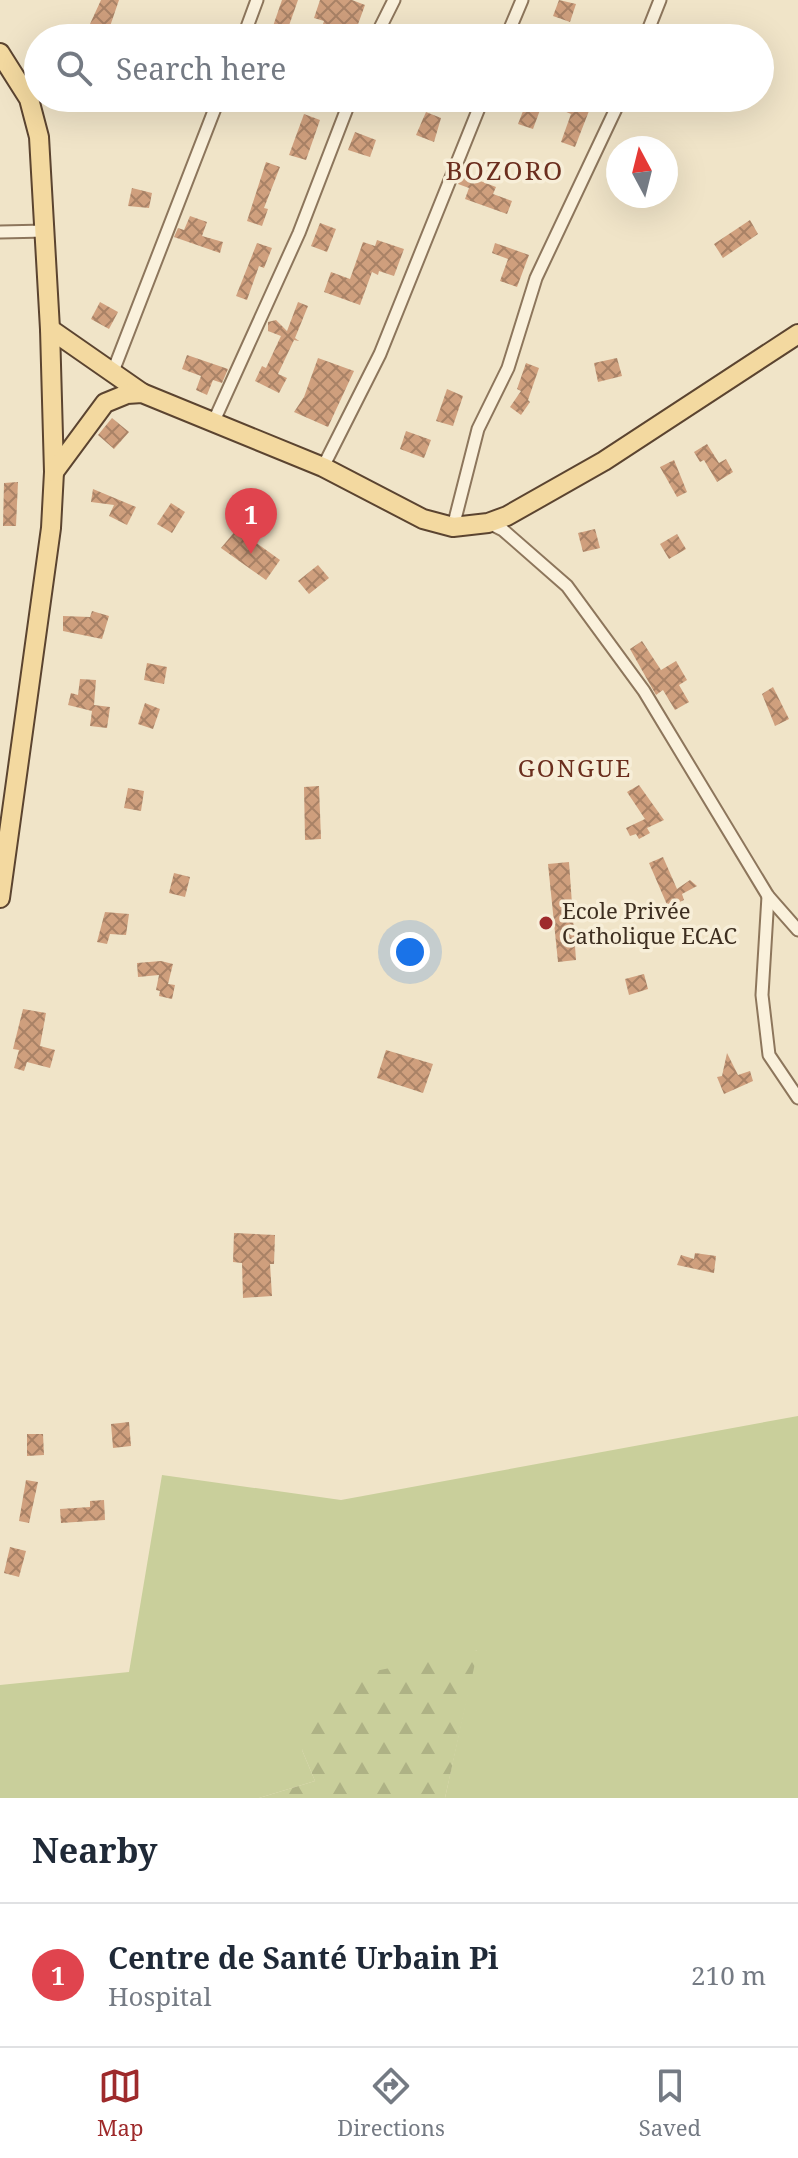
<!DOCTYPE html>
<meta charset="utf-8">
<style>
:root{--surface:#fff;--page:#f2f2f3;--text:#1f2937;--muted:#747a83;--line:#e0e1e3;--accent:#9e2a2b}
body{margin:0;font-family:"Noto Serif",serif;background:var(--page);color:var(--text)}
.compass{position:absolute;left:606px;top:136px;width:72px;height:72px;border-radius:50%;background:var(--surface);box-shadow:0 8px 32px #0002;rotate:353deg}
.you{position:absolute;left:410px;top:952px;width:28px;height:28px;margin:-20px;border:6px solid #fff;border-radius:50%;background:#1a73e8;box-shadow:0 0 0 12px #1a73e833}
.badge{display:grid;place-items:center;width:52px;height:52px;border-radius:50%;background:var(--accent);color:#fff;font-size:26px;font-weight:700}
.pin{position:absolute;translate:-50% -66px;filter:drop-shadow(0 2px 4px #0008)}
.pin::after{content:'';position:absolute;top:42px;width:28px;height:24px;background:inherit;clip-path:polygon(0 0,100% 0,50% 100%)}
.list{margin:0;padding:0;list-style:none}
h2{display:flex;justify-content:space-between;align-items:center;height:104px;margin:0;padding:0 32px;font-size:34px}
h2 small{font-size:26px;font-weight:400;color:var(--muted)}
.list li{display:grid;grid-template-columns:52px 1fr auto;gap:24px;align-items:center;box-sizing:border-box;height:144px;padding:0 32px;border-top:2px solid var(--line)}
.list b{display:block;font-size:30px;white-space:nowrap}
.list p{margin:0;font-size:26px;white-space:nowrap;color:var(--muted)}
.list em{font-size:26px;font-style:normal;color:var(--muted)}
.icon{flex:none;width:44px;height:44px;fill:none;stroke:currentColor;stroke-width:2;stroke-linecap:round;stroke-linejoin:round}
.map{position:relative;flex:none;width:798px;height:1798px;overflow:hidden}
.search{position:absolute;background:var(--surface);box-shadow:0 8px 32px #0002;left:24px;right:24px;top:24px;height:88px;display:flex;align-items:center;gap:20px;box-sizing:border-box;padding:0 28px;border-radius:44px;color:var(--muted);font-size:30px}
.sheet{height:248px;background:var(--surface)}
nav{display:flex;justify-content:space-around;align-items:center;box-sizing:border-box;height:112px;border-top:2px solid var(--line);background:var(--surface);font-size:22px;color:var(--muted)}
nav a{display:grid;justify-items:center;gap:4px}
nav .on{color:var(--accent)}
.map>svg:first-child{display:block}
.grass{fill:#c9cf9b}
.forest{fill:url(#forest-firs)}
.building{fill:url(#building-cross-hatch)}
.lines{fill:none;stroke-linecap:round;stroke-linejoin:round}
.minor-casing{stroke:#8d765c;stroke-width:15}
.primary-casing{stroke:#5b4430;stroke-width:22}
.minor{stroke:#faf1dc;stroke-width:11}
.primary{stroke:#f3d9a0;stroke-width:18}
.poi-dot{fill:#9e2a2b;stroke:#f7eed8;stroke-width:3}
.labels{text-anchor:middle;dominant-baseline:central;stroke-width:7;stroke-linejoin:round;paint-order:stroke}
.poi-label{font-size:22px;fill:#3d2e20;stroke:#f7eed8;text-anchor:start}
.neighbourhood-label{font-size:24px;letter-spacing:2px;fill:#6b2e1e;stroke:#f7eed8}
.quarter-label{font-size:26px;letter-spacing:2px;fill:#6b2e1e;stroke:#f7eed8}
</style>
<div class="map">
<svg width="798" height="1798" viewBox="0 0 798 1798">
<defs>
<pattern id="forest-firs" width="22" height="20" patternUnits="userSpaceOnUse" patternTransform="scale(2)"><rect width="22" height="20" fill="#c9cf9b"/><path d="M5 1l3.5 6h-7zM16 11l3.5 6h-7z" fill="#aeb285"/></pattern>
<pattern id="building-cross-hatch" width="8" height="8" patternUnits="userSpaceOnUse" patternTransform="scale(2)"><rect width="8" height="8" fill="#cf9f7d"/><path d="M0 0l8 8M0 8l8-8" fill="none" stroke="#a98266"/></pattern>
</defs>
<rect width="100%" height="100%" fill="#f0e4c8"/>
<polygon class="grass" points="798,1416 798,1798 445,1798 477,1650 302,1750 315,1781 259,1798 0,1798 0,1685 129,1672 162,1475 341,1500"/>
<polygon class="forest" points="478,1650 445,1798 259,1798 315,1781 302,1750 341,1678"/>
<g class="building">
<polygon points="101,0 119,0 106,38 86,38 84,24 90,24"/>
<polygon points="282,0 298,0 286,34 272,29"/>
<polygon points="320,0 352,0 365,5 353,38 318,38 324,21 314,18"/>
<polygon points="559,0 576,4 570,22 553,16"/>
<polygon points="528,98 594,98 575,147 561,142 571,114 543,102 533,129 518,124"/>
<polygon points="426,112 441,118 434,142 416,135"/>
<polygon points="304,114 320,120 306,160 289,155"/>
<polygon points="355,132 376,140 370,157 348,150"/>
<polygon points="266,162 280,167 264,208 268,209 262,226 247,221"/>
<polygon points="462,174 496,187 493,194 512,201 507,214 465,199 469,188 458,184"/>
<polygon points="132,188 152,193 149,208 128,206"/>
<polygon points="190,216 207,222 202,236 223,242 220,253 174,237 178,228 184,230"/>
<polygon points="750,220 758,234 723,258 714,244"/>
<polygon points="320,223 336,229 327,252 311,246"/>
<polygon points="377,240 404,249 394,276 379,271 378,275 372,272 360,305 324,292 331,272 350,279 363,242 375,246"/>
<polygon points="257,243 272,248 264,268 259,266 247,300 236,296"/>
<polygon points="495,243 529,255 517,287 500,281 508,259 492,253"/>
<polygon points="100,302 118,312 109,329 91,319"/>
<polygon points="298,302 308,306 295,338 299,341 294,340 278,374 287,378 279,393 255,381 262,366 266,368 281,336 268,331 268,322 276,320 287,331"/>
<polygon points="187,355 228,369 222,383 213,380 207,395 196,390 201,376 182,369"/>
<polygon points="318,358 354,371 328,427 294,412 304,397"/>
<polygon points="617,358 622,376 598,382 594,363"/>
<polygon points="526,363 539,368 528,400 530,402 521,415 510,407 521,391 517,389"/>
<polygon points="447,389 463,396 453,426 436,421"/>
<polygon points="112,418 129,432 114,449 98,435"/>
<polygon points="406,431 431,440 424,458 400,449"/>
<polygon points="707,444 719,463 726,459 733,472 717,482 704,460 700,462 694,452"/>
<polygon points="674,460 687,492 677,497 660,467"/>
<polygon points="18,482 16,526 3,526 4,483"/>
<polygon points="93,489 136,507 127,525 109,516 114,505 91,502"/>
<polygon points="171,503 185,512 172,533 157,524"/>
<polygon points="237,529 280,560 266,580 221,548"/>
<polygon points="595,529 600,548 583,552 578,533"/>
<polygon points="677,534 686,549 669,559 660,544"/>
<polygon points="318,565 329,578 309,594 298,581"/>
<polygon points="92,611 109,616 102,639 63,631 63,616 90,617"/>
<polygon points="642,641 661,670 676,661 687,680 679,685 689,702 675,710 663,690 656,695 630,649"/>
<polygon points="147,663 167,667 164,684 144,680"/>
<polygon points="80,679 96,680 94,705 110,707 107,728 90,726 92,711 68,705 71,693 78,695"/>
<polygon points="773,687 789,719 775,726 762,694"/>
<polygon points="145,703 160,709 153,729 138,724"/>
<polygon points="639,785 664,820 647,828 650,833 639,839 636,834 630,836 626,828 645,819 627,792"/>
<polygon points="319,786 321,839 305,840 304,787"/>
<polygon points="128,788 144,791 141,811 124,808"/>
<polygon points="663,857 677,889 690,880 697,886 682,894 684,900 668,907 649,863"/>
<polygon points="569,862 576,960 558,962 548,864"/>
<polygon points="174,873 190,877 185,897 169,893"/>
<polygon points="105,912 129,914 126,935 110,934 107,944 97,942"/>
<polygon points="161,961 173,964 168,984 175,985 172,999 159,996 160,991 156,990 159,975 138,977 137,963"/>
<polygon points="644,974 648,989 629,995 625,979"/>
<polygon points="23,1009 46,1013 40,1046 55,1050 50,1068 27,1062 24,1071 14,1068 19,1050 13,1049"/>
<polygon points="386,1050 433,1064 423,1093 377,1078"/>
<polygon points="727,1053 738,1075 750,1071 753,1081 724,1094 717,1077 722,1076"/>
<polygon points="234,1233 275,1235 274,1264 270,1264 272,1296 243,1298 242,1263 233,1262"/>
<polygon points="695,1253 716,1256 714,1273 677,1265 681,1255 694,1259"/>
<polygon points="129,1422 131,1446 113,1448 111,1424"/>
<polygon points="27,1434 43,1434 44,1455 27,1456"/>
<polygon points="26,1480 38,1482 29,1523 19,1521"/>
<polygon points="104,1500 105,1520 61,1523 60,1509 90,1507 90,1501"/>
<polygon points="10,1547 26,1551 19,1577 4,1573"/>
</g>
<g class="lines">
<defs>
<g id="minor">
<polyline points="243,38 257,0"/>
<polyline points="375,38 394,0"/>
<polyline points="506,38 522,0"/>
<polyline points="645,38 660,0"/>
<polyline points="0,232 46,231"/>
<polyline points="112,374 219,98"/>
<polyline points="213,423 299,233 351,98"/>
<polyline points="323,467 380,354 483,98"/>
<polyline points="489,523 503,530 567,586 644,691 768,896 798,930"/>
<polyline points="453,527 478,429 508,368 536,278 621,98"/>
<polyline points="768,896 762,995 769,1055 798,1098"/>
</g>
<g id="primary">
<polyline points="0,53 29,99 39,137 50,329 54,472 51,528 0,898"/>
<polyline points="50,329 142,393"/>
<polyline points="54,472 105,403 127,394 142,393 323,467 423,519 453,527 488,523 507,516 604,461 798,334"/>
</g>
</defs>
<use href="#minor" class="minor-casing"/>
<use href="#primary" class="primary-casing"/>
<use href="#minor" class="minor"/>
<use href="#primary" class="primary"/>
</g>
<circle class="poi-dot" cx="546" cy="923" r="8"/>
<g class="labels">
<g class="poi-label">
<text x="562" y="910">Ecole Privée<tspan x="562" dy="25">Catholique ECAC</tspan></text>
</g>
<g class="neighbourhood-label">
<text x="575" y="767">GONGUE</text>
</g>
<g class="quarter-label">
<text x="505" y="170">BOZORO</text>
</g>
</g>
</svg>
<svg class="compass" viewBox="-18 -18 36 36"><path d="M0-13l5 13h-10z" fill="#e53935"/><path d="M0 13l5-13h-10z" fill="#747a83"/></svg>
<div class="you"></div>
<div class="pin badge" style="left:251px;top:554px;background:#e0444e">1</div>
<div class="search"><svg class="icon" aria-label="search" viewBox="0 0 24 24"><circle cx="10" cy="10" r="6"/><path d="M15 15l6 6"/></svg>Search here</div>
</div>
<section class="sheet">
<h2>Nearby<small></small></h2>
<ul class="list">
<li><span class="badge" style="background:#e0444e">1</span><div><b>Centre de Santé Urbain Pi</b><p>Hospital</p></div><em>210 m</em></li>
</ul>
</section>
<nav>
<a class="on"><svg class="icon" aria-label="map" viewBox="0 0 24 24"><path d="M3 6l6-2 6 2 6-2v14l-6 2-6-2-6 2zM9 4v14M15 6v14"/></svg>Map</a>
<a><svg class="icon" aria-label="directions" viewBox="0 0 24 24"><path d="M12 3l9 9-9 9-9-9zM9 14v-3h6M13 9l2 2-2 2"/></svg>Directions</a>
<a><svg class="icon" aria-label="saved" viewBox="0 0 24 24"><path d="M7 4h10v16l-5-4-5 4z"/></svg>Saved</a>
</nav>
